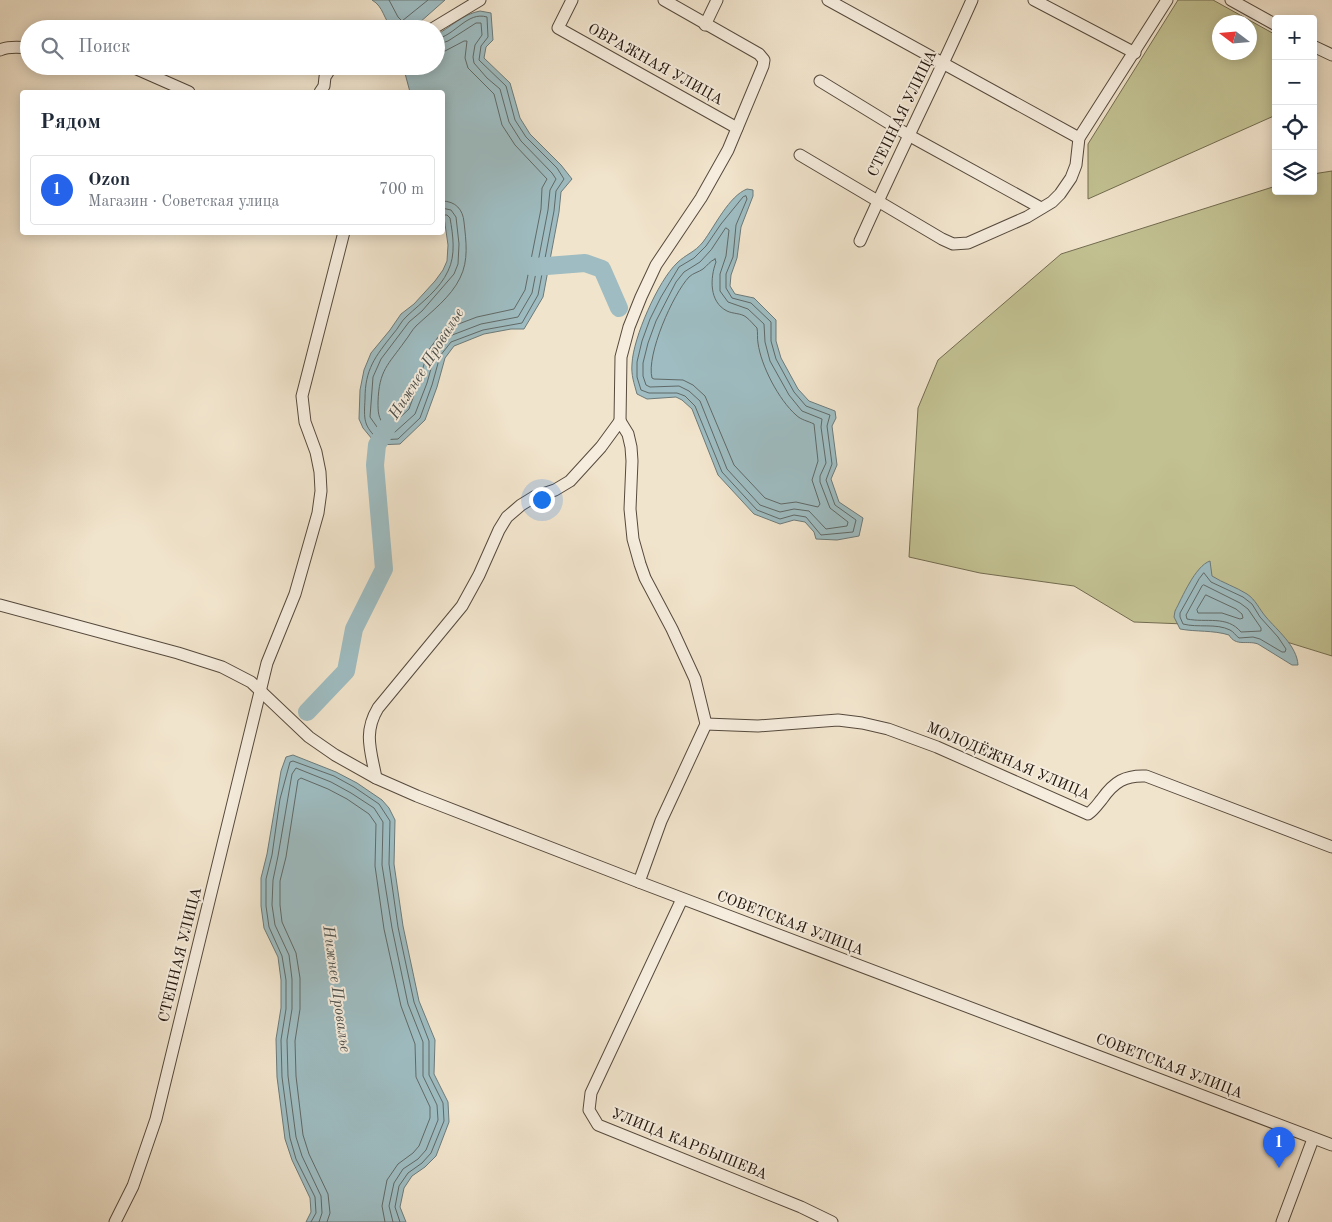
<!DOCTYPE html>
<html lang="ru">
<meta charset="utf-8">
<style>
:root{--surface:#fff;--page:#f6f6f7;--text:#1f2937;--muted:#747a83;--line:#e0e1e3;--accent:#2563eb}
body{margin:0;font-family:"Old Standard TT",serif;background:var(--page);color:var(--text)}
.controls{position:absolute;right:15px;top:15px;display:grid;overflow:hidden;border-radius:5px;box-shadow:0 2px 12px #0003}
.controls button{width:45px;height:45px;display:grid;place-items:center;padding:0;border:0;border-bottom:1px solid var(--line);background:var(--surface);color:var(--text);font:25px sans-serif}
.compass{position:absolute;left:1212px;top:15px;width:45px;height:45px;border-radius:50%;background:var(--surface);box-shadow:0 2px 12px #0003;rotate:286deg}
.you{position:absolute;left:541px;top:499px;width:18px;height:18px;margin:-12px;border:4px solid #fff;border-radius:50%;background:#1a73e8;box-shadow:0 0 0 8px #1a73e833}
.badge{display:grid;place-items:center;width:32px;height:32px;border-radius:50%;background:var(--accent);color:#fff;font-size:16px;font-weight:700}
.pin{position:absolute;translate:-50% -41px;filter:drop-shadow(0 1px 2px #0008)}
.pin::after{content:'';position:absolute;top:26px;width:18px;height:15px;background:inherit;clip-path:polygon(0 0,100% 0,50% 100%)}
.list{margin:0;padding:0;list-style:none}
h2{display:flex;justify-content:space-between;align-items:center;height:65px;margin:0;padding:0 20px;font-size:21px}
h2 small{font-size:16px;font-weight:400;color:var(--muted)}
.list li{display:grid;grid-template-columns:32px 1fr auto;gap:15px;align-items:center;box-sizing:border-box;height:70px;margin:0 10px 10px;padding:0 10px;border:1px solid var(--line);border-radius:5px}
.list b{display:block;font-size:19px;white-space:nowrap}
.list p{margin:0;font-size:16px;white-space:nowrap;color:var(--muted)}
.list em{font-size:16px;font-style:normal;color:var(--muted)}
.icon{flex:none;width:28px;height:28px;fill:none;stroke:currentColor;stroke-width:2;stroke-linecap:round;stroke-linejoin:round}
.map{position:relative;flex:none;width:1332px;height:1222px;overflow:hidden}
.search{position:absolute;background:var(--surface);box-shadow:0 2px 12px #0003;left:20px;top:20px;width:425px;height:55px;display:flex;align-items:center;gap:12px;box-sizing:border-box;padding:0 18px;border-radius:28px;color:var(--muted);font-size:19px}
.panel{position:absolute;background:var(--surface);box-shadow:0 2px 12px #0003;left:20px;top:90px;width:425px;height:145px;border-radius:5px}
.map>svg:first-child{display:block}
.green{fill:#c2c192;stroke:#726c50;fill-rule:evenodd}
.water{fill:#9ebcc1;stroke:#6d7a79}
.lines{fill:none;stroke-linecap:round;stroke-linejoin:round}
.shore{stroke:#606967;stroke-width:1}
.river{stroke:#9ebcc1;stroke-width:18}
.street-casing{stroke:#564a3d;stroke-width:13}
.street{stroke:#f6edde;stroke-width:11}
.labels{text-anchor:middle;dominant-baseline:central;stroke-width:4;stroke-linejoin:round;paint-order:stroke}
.street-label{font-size:15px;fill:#23160d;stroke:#f6edde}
.water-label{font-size:16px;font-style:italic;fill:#4e504c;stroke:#f6edde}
</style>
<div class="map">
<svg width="1332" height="1222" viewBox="0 0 1332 1222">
<rect width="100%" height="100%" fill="#f1e4cc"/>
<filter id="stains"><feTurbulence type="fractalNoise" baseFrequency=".004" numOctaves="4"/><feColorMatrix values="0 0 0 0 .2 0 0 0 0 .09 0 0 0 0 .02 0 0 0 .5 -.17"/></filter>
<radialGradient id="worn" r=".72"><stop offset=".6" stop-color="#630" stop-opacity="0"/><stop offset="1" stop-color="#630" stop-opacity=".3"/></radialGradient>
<g class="green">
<path d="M 1178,0 L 1213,0 L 1276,35 L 1276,115 L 1088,199 L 1088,144 ZM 1220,22 L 1250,22 L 1250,52 L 1220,52 Z"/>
<polygon points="1332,171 1332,656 1235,626 1134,622 1074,586 980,573 909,557 918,408 938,360 1061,254 1276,186 1276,191 1313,191 1313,174"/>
</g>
<g class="water">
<path d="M 372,0 L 445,0 L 419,23 L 410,29 L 393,29 C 383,19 384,7 372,0 Z"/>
<path d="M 480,11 L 491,13 L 493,40 L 486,47 L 484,58 L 510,83 L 520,118 L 530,134 L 561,165 L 572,179 L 561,192 L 559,212 L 543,297 L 524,329 L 511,329 L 484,334 L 454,346 L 445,358 L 437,387 L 425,420 L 400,444 L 377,445 L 363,428 L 359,419 L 360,390 L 364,370 L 371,353 L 390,330 L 401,314 L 414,304 L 435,281 L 443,270 L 447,261 L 448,245 L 442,203 L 442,92 L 410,92 L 403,66 L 436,66 L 436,35 C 451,27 463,14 480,11 Z"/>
<path d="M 747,189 L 753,190 L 753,196 L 741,227 L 737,258 L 731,275 L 730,286 L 735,294 L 754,298 L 776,320 L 776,341 L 781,358 L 798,389 L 809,401 L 835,411 L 836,418 L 832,426 L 837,465 L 831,479 L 839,502 L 863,518 L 859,536 L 837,540 L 816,539 L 814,532 L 805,522 L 794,520 L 780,524 L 754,514 L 718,475 L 692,409 L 682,400 L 676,397 L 647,399 L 637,394 C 634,383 631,375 632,364 C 633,338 658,281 677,263 C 686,254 694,253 703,242 C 715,226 729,196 747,189 Z"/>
<path d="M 1210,561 L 1212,576 C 1223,583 1236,587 1247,594 C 1256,600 1259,609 1266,617 C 1277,630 1297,646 1298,665 L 1292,665 L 1258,644 C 1247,640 1236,647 1229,635 C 1213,630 1196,632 1180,629 L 1174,617 L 1175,611 C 1182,598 1195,566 1210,561 Z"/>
<polygon points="293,755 336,772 357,783 382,800 389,808 395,820 394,864 403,926 419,1001 435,1040 434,1074 448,1102 449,1122 436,1156 425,1167 412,1176 404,1188 400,1207 406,1222 306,1222 311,1212 310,1198 292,1160 285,1139 277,1077 276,1039 281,1008 281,980 278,957 264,928 261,906 261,878 267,854 281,771 286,757"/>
</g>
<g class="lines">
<g class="shore">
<polyline points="389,0 398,17 402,21 428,0"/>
<path d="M 436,39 C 455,36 467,11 487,17 L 488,37 L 481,46 L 479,60 L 506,86 L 515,120 L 526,137 L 557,168 L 564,179 L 556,191 L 554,211 L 538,295 L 522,323 L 483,330 L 451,342 L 440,356 L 432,385 L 420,418 L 398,439 L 379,440 C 363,426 364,419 365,399 C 365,369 375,357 393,334 C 398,329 401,321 407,316 C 421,303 440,289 448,271 C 456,255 453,235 450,218 L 447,215 L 442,215"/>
<polyline points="436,45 448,41 476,23 481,23 482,35 475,45 473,57 474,63 487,78 500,89 509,122 521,141 552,173 556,179 550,190 548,210 532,293 518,317 481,324 447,337 435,354 427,383 415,414 395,432 382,434 370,417 373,377 381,359 409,322 422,311 454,274 458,264 459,244 456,217 451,210 442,208"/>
<path d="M 436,53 L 445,51 L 464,41 L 467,41 L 465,58 L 468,68 L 494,94 L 502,125 L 515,145 L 547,179 L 542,188 L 541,209 L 525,290 L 514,309 L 477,317 L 448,328 L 441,333 L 428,351 L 419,381 L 409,409 L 392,425 L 385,426 C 378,418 378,412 378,402 C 379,370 388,365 405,341 C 409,336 412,330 416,326 C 431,312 451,297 460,278 C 469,260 466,241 464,222 C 463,210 456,201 442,201"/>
<polygon points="746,196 747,199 736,225 733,257 726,274 726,288 732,298 751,303 771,322 771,341 776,359 794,392 806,406 830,415 827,426 832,464 826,480 835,505 856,520 853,532 821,535 806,517 794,515 780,519 757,510 722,472 695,406 685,396 677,393 649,393 641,390 637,377 637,362 642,341 650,319 661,297 679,267 694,258 706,246 721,224 743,197"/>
<polygon points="726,228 729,230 726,256 720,274 720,291 728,302 748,309 764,324 765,342 770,361 789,395 802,411 822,419 821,427 826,463 820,476 820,482 830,508 848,522 847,526 826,529 809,511 794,509 780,512 760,505 727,469 700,401 689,391 679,386 650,387 646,385 643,376 643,363 648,343 656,321 676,282 684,272 700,262 711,250"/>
<path d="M 715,259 L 716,262 C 710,278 709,302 727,311 C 733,314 741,313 746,317 C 750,320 753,324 757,328 C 758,333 757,338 758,343 C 761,366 779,400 796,415 C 801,420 808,421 814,424 L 818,461 L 812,480 L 820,504 L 818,507 L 796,502 L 781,504 L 765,498 L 734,465 L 705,396 L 693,385 L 683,380 L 654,379 L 652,378 C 646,355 673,294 689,277 C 693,273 699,272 703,269 C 707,266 710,261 715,259 Z"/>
<path d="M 1204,573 L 1211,582 L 1243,597 L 1252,604 L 1260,617 L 1278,637 L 1286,649 L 1285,652 L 1282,652 L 1260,639 L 1253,637 L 1239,638 C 1235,635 1234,632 1230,630 C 1216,623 1198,628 1183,624 L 1180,617 L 1180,613 L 1199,579 Z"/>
<path d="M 1204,585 L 1240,603 L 1248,609 L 1261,628 L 1261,631 L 1241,632 C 1227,615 1206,623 1187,619 L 1186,615 L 1202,586 Z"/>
<polygon points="1206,595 1236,609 1242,614 1243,618 1240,619 1222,613 1198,613 1197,610"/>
<polyline points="311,1222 316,1213 315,1197 296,1159 290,1138 282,1077 281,1040 286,1009 286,980 282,956 269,927 266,906 266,879 272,855 280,799 290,762 293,761 334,776 354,787 379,804 390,821 389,864 398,927 414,1002 429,1041 429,1075 443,1103 444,1121 431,1153 422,1163 408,1173 399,1186 395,1207 400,1222"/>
<polyline points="319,1222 322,1213 321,1196 302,1156 296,1137 288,1076 287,1040 292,1009 292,979 289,955 275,925 272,905 273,880 278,856 292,774 296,768 331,782 351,793 374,808 383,822 382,865 392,928 408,1004 423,1042 423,1076 437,1105 438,1120 426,1150 418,1159 403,1169 394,1183 389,1206 393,1222"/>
<polyline points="327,1222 330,1213 328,1194 309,1154 303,1135 296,1076 295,1041 300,1009 300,978 296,953 282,922 280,905 280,881 286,857 298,780 301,778 328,789 347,799 369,814 376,824 375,866 384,929 401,1006 415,1044 416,1077 430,1107 430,1118 419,1146 413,1153 398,1164 387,1180 382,1206 385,1222"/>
</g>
<g class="river">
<polyline points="527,265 534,267 585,263 602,269 619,308"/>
<polyline points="307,712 346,671 354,629 384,569 375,465 377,445 389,424"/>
</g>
<defs>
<g id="street">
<polyline points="572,0 558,28 737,128"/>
<polyline points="828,0 1079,138"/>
<polyline points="1034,0 1135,53"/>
<polyline points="1231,0 1276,25"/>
<polyline points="705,25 717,0"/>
<polyline points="432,29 480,0"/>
<polyline points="1313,46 1332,55"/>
<path d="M 0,50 C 8,46 20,47 29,48"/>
<polyline points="130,66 189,92"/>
<polyline points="820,81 910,136 1041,208"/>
<polyline points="320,92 324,86 325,77 332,66"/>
<polyline points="800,155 942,239 953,244 968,243 1027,217 1052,202 1060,194 1071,178 1076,165 1079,138 1167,0"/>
<path d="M 860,241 C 896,160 936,81 972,0"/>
<polyline points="620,421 621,357 629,327 641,297 656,265 701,198 728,150 763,66 764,60 759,54 664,0"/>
<polyline points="0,605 178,653 222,667 251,682 309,737 335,755 376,778 417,796 639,882 1332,1145"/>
<path d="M 706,724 L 758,726 L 838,720 L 862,723 L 888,729 L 937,747 L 1088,814 C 1094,810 1097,805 1102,799 C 1114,782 1125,775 1146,776 L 1332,847"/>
<path d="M 376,778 C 371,751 363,733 378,708 L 462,606 L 479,575 L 499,530 L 507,517 L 521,505 L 534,497 L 555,490 L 570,481 L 601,447 L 620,421 L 628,434 L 631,447 L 632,461 L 630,509 L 633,539 L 640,564 L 645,578 L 672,629 L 695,679 L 706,724 L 661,821 L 639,882"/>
<polyline points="682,899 591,1093 589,1110 598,1125 801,1207 832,1222"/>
<polyline points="115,1222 133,1186 156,1119 267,663 295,594 318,513 321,491 320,472 316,452 305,422 302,396 344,232"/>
<polyline points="1282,1222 1313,1139"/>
</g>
</defs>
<use href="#street" class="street-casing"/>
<use href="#street" class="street"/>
</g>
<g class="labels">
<g class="street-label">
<text transform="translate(655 65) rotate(29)">ОВРАЖНАЯ УЛИЦА</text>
<text transform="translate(903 114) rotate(-64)">СТЕПНАЯ УЛИЦА</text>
<text transform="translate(1008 762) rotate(23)">МОЛОДЁЖНАЯ УЛИЦА</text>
<text transform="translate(790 924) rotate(21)">СОВЕТСКАЯ УЛИЦА</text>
<text transform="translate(181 955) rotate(-76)">СТЕПНАЯ УЛИЦА</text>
<text transform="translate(1169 1067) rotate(21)">СОВЕТСКАЯ УЛИЦА</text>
<text transform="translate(689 1145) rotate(22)">УЛИЦА КАРБЫШЕВА</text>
</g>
<g class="water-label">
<text transform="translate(427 364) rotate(-58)">Нижнее Провалье</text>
<text transform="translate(336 989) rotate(82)">Нижнее Провалье</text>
</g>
</g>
<rect width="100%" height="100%" filter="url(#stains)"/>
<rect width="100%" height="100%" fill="url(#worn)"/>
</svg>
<div class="controls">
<button>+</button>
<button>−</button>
<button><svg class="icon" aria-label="locate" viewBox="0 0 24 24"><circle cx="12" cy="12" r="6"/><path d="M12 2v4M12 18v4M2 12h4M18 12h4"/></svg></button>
<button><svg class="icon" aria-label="layers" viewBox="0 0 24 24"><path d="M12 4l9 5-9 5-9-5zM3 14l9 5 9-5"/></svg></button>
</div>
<svg class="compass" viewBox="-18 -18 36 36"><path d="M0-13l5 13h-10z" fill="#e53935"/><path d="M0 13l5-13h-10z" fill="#747a83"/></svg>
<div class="you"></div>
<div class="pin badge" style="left:1279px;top:1168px">1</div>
<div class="search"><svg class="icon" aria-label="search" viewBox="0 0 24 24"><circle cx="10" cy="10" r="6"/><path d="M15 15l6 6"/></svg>Поиск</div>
<section class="panel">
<h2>Рядом<small></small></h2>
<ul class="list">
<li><span class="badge">1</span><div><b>Ozon</b><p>Магазин · Советская улица</p></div><em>700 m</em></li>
</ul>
</section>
</div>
